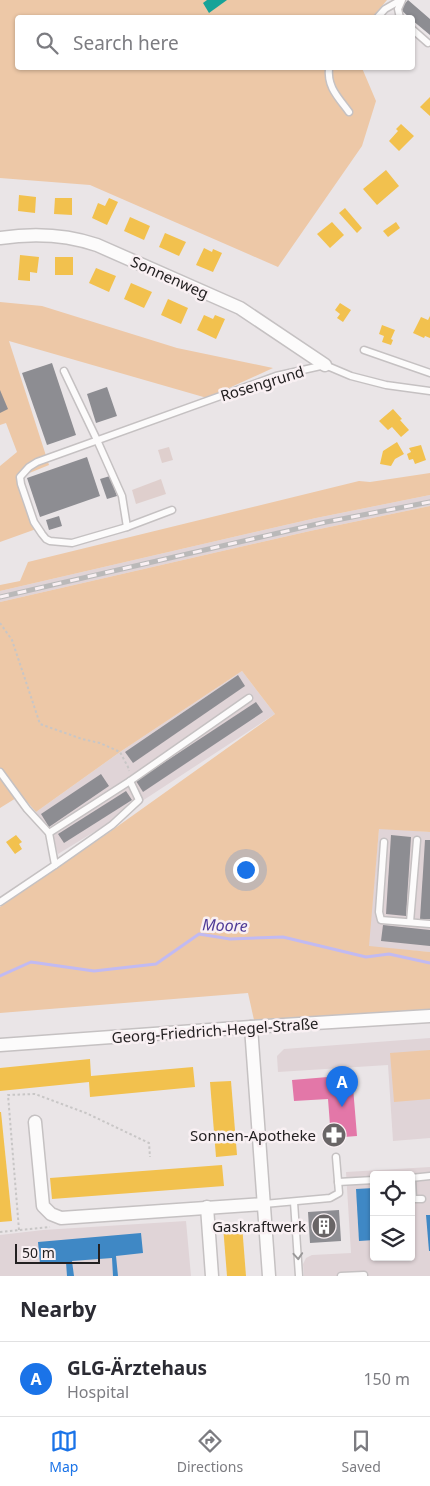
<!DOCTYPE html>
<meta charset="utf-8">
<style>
:root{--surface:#fff;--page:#f7f7f7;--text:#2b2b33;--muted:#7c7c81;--line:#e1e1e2;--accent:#1a73e8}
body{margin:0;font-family:"Noto Sans",sans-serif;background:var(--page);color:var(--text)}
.controls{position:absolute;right:15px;bottom:15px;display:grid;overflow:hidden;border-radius:5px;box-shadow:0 1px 4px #0004}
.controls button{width:45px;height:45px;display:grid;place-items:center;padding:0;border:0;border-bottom:1px solid var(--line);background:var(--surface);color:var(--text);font:25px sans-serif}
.scale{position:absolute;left:15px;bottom:12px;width:85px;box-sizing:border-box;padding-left:5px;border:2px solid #232021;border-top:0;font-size:14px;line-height:18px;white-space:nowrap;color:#232021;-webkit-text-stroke:4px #f9f0f3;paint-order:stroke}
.you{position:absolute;left:245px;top:869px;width:18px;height:18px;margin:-12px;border:4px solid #fff;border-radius:50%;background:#1a73e8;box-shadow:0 0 0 8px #1a73e833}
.badge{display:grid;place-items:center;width:32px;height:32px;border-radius:50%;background:var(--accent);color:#fff;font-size:16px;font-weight:700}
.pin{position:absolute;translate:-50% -41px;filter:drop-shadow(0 1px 2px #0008)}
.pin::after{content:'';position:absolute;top:26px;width:18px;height:15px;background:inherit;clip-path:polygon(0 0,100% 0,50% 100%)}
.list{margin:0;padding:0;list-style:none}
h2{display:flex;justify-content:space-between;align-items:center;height:65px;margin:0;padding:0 20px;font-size:21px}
h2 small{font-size:16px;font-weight:400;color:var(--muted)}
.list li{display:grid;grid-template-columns:32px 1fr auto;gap:15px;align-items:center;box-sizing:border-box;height:75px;padding:0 20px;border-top:1px solid var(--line)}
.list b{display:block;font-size:19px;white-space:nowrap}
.list p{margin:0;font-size:16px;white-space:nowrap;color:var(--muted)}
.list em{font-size:16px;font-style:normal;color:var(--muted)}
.icon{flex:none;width:28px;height:28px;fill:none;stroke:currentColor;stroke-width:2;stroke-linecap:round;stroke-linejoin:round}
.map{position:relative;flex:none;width:430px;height:1276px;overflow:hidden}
.search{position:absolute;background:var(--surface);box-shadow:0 1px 4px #0004;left:15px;right:15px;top:15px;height:55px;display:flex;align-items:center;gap:12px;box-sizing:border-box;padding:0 18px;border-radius:5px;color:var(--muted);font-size:19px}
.sheet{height:140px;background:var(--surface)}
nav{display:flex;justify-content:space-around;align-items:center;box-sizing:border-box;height:70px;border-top:1px solid var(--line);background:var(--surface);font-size:14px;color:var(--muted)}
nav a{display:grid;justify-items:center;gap:2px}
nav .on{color:var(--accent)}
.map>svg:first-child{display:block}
.built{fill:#e0d4d7;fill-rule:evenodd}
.green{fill:#edc8a7}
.homes{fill:#f2c14e}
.schools{fill:#3f88c5}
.health{fill:#e377a8}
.public{fill:#17a398}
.industry{fill:#8d8d92}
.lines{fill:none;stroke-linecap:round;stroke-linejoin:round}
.stream{stroke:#c1baf2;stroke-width:3}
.building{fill:#dfcfcd}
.lane-casing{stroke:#c5c1c2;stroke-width:9}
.street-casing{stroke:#c5c1c2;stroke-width:15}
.path{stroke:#c8c6c6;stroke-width:2;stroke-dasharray:2.5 2.5;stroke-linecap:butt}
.lane{stroke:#fcfbfb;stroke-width:6}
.street{stroke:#fcfbfb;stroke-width:12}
.rail-casing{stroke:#bab9b9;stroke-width:5}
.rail{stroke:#f9f0f3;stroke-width:3;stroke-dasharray:9;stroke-linecap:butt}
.oneway{stroke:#9a9899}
.labels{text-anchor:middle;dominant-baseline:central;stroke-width:5;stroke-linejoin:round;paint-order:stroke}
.street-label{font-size:15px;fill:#232021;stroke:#f9f0f3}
.poi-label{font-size:15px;fill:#232021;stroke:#f9f0f3;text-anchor:end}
.water-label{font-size:16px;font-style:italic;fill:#4f3b97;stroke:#f9f0f3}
</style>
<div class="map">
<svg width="430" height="1276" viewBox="0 0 430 1276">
<rect width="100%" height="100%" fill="#eae5e7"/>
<g class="built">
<polygon points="430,495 430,506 310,531 0,602 0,591 316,518"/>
<polygon points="242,671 275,714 107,824 58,854 51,832 36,812 120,752"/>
<polygon points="379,828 430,832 430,952 368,947"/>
<polygon points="430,1038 430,1138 393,1141 388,1065 278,1072 277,1056 284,1049"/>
<path d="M 430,1167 L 430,1276 L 304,1276 L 303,1264 L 306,1258 L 312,1255 L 351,1253 L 346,1172 ZM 374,1175 L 411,1175 L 411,1257 L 374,1257 Z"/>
<polygon points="186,1221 191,1276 0,1276 0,1235 43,1230"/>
</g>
<g class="green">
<polygon points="0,0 387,0 372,18 18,18 18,68 362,68 376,101 362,146 278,267 90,185 0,178"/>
<polygon points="0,302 42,306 177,348 273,368 207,398 9,341 49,465 22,476 39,528 0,542 0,466 17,452 6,423 0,425"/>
<polygon points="430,473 430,495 316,518 0,591 0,585 20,581 28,562 359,481 370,482"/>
<polygon points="430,506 430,832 379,829 369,946 430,952 430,1011 254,1020 248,993 0,1013 0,907 111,831 275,714 242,671 120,752 36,812 21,795 0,808 0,602 310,531"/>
<polygon points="430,1050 430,1099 394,1102 390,1053"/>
</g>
<g class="homes">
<polygon points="430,97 430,116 420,107"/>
<polygon points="401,124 414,136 399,151 389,141 398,131 396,129"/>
<polygon points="386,170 399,186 377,205 363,189"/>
<polygon points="19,195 36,197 35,213 18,211"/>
<polygon points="55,198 72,198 72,215 54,214"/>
<polygon points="109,198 118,202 107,225 92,218 98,203 105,206"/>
<polygon points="345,208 362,228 357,233 339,213"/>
<polygon points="130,217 150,226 144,240 124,231"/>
<polygon points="332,222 344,235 330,248 317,234"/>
<polygon points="396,222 400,228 388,237 383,231"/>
<polygon points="165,233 186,242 179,256 159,247"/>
<polygon points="204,248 212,252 213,249 222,253 213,272 196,265"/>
<polygon points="20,255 39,257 37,273 30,272 30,281 18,280"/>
<rect x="55" y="257" width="18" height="18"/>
<polygon points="96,268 116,276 109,292 89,283"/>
<polygon points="131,283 152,292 144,308 124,299"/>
<polygon points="168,299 188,308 181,324 161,315"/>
<polygon points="340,303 351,310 343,322 337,318 340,314 335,310"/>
<polygon points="204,315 213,319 215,315 225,319 216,339 197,330"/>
<polygon points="430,316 430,338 425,336 424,338 413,333 421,317 428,320"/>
<polygon points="382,325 395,330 391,339 393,340 391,345 382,342 384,336 379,334"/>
<polygon points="393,409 402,419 400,420 409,430 401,437 392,427 388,430 379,421"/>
<polygon points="397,442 404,454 395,459 391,466 380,464 383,451"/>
<polygon points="421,445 426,460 415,464 413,459 409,460 407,454 411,452 409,448"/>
<polygon points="16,835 22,842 19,844 22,849 15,854 6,842"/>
<polygon points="90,1059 91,1076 193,1067 195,1087 90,1097 89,1082 0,1091 0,1068"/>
<polygon points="231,1081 237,1155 216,1157 210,1082"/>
<polygon points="0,1112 1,1112 12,1221 0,1222"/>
<polygon points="222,1165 224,1186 52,1199 50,1178"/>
<polygon points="242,1225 246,1276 227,1276 223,1226"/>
</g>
<g class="schools">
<polygon points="374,1188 374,1240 359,1241 356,1189"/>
<polygon points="426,1215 430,1215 430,1251 429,1251"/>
<polygon points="141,1233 143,1253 116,1256 118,1276 113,1276 112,1258 72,1261 74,1276 67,1276 66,1262 40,1264 38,1242"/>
</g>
<polygon class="health" points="352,1075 357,1136 331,1138 328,1099 294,1101 292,1080"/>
<polygon class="public" points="207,0 227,0 209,13 203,3"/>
<g class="industry">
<polygon points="408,0 430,19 430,35 412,20 412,18 410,18 400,9"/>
<polygon points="52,363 76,435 47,445 22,373"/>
<polygon points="107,387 117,416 96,423 87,394"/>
<polygon points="0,390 8,409 0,413"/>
<polygon points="87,457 100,496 40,517 27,478"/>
<polygon points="110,476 117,496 107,499 100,479"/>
<polygon points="59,516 62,526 49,530 46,520"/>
<polygon points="238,675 245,686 133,763 125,752"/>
<polygon points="256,702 263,712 143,792 136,781"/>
<polygon points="101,774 109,786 49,827 41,814"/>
<polygon points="126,791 132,800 64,843 58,834"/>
<polygon points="391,835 411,837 406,916 386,914"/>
<polygon points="425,840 430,840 430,919 420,919"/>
<polygon points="383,925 430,930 430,946 381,941"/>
<polygon points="339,1210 341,1241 310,1243 308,1212"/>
</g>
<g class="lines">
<polyline class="stream" points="0,976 31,962 94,971 156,964 199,934 230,939 283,937 366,957 389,954 430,963"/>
</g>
<g class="building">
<polygon points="169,447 173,460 162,463 158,450"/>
<polygon points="161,479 166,494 136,504 132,490"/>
</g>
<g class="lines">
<defs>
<g id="lane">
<polyline points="377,18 385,9 401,0"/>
<polyline points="400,18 398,9 402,0"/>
<polyline points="412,29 428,43"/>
<path d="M 329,68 C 327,87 338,97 349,112"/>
<polyline points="364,350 430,373"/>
<polyline points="64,371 97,440 122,496 127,527"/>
<polyline points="172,510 127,527 72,543 50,541 46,539 42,534 34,522 21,484 20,477 29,467 37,462 276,376 325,365 351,376 386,385 430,391"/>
<polyline points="0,772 27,809 49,833 55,865 0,902"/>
<polyline points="49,833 130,781 249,698"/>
<polyline points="384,842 379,912 381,920 430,924"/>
<polyline points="55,865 112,825 139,800 130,781"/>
<polyline points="410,922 417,840"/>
<polyline points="411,1178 430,1176"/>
<polyline points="412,1178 413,1199 422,1199"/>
<polyline points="338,1182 374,1180"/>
<polyline points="294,1202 299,1276"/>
<polyline points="264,1204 330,1198 339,1193 336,1157"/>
<polyline points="341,1276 364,1275 364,1276"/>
</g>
<g id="street">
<path d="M 0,238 C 33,233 65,234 97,245 L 240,308 L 325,365"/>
<polyline points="251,1027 269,1276"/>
<polyline points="0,1045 251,1027 430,1016"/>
<polyline points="35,1122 43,1206 51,1214 61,1218 264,1204"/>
<polyline points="207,1207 212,1276"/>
</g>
</defs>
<use href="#lane" class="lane-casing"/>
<use href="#street" class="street-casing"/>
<g class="path">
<polyline points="0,623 12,640 40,724 82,739 100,743 120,752 128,767 129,771"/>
<polyline points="19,1230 8,1095 35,1094 86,1113 149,1143 150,1157"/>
<polyline points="0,1232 50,1227"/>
</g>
<use href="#lane" class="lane"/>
<use href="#street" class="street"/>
<defs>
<polyline id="rail" points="0,597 326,522 430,502"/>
</defs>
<use href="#rail" class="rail-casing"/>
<use href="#rail" class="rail"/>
</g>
<defs><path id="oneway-chevron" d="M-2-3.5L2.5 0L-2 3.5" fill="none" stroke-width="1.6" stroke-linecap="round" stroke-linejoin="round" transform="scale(1.25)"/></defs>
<use class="oneway" href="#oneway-chevron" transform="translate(298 1256) rotate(86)"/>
<defs>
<symbol id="pharmacy-disc" viewBox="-11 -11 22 22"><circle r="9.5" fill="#696566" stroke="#f9f0f3"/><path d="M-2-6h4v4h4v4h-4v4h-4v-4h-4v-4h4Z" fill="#fff"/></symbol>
<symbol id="building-disc" viewBox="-11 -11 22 22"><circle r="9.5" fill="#696566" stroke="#f9f0f3"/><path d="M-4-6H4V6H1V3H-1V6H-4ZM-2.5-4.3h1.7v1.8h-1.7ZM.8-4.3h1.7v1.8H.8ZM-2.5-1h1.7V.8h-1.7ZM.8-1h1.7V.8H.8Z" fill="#fff"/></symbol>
</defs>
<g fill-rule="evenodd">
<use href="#pharmacy-disc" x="320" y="1121" width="28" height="28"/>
<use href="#building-disc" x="310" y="1212" width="28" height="28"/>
</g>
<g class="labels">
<g class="street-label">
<text transform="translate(170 277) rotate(24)">Sonnenweg</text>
<text transform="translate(262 383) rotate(-17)">Rosengrund</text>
<text transform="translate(215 1030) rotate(-4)">Georg-Friedrich-Hegel-Straße</text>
</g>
<g class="poi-label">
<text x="316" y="1135">Sonnen-Apotheke</text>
<text x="306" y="1226">Gaskraftwerk</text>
</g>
<g class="water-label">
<text transform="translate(225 925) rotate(2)">Moore</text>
</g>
</g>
</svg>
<div class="controls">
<button><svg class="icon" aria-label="locate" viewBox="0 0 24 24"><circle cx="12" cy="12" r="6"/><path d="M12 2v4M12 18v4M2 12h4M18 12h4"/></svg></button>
<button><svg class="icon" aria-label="layers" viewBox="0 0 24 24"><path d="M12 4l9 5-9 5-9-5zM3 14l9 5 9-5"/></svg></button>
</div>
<div class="scale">50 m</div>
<div class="you"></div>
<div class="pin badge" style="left:342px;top:1107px">A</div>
<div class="search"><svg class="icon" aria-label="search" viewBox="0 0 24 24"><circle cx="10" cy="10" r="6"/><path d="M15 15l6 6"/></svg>Search here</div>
</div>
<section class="sheet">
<h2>Nearby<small></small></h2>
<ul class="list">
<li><span class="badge">A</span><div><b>GLG-Ärztehaus</b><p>Hospital</p></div><em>150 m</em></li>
</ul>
</section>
<nav>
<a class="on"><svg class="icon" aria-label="map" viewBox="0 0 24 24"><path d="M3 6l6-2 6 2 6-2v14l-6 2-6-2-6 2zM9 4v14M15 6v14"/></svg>Map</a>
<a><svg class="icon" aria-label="directions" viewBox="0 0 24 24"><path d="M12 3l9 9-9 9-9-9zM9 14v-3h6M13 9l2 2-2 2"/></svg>Directions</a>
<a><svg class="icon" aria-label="saved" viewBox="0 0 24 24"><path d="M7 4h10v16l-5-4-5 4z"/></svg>Saved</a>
</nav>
